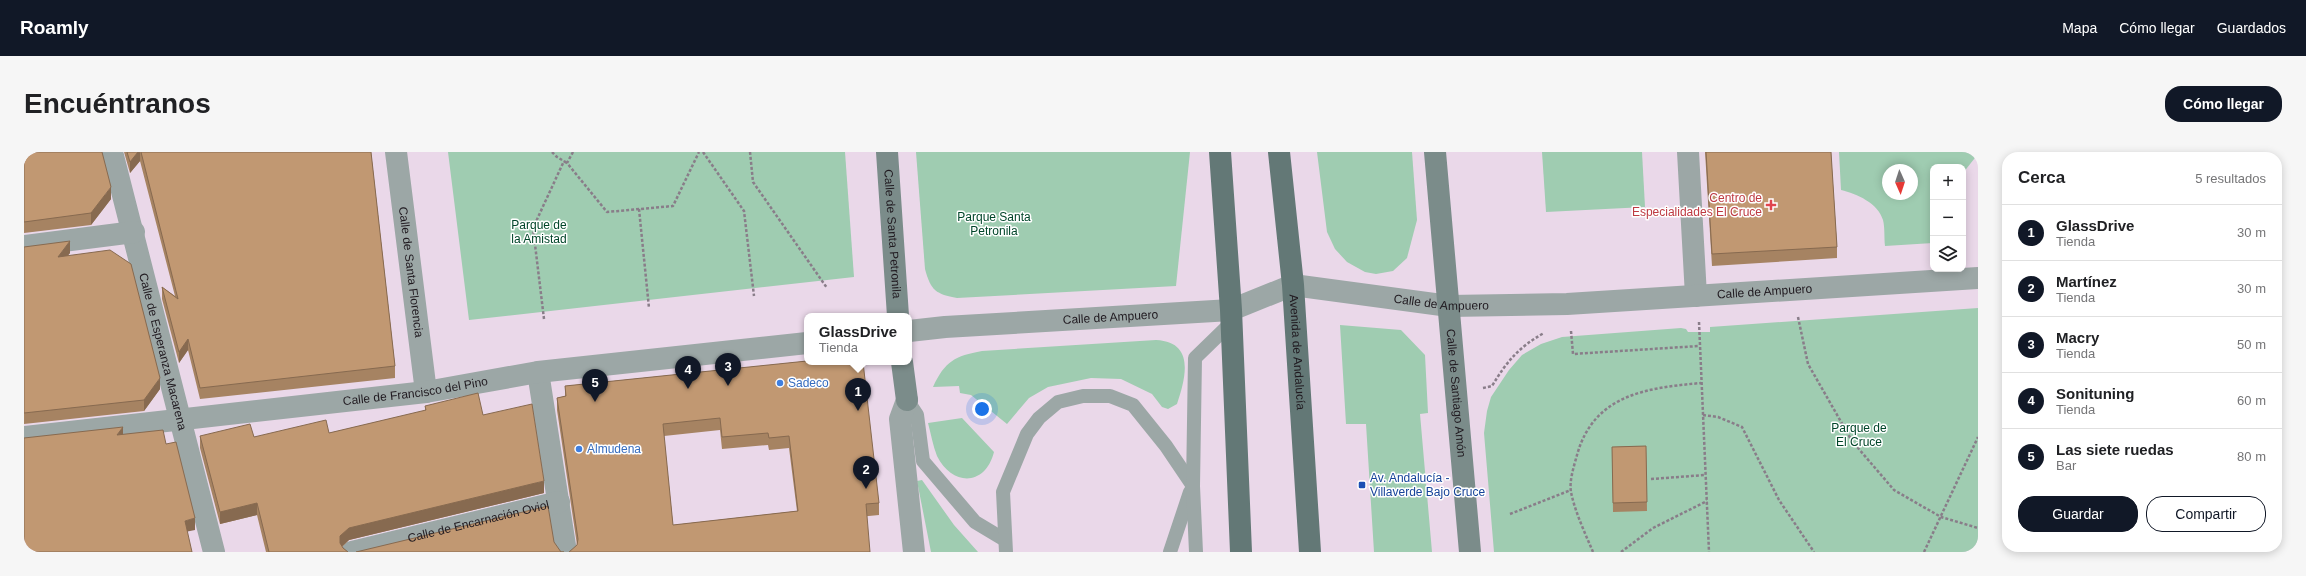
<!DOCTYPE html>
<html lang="es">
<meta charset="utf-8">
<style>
:root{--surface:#fff;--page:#f6f6f6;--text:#202124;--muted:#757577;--line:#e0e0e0;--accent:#111827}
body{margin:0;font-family:Helvetica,sans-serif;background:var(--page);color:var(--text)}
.controls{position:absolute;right:12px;top:12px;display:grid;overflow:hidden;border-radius:8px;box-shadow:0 2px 10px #0003}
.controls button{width:36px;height:36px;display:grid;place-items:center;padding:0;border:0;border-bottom:1px solid var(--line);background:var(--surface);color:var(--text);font:20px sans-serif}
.compass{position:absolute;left:1858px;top:12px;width:36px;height:36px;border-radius:50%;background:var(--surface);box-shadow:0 2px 10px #0003;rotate:177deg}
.you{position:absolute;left:958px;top:257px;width:14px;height:14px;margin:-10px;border:3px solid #fff;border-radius:50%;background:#1a73e8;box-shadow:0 0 0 6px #1a73e833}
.badge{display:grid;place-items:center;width:26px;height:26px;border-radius:50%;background:var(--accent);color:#fff;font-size:13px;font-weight:700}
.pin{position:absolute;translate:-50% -33px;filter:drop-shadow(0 1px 2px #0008)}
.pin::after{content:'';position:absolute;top:21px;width:14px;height:12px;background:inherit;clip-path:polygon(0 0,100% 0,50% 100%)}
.popup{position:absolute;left:780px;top:161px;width:108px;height:52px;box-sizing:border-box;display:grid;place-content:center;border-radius:8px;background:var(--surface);filter:drop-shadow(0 1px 3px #0005);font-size:13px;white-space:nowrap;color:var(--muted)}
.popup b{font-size:15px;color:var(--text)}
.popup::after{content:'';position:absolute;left:50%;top:100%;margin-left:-8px;border:8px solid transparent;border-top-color:var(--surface)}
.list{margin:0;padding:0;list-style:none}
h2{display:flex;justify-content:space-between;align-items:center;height:52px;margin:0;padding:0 16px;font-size:17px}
h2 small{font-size:13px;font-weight:400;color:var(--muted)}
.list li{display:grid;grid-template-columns:26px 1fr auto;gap:12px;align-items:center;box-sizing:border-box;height:56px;padding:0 16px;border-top:1px solid var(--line)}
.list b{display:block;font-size:15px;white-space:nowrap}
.list p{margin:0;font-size:13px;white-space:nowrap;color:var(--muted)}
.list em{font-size:13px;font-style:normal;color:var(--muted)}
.actions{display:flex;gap:8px;padding:12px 16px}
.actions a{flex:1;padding:9px 0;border:1px solid var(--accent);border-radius:16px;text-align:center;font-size:14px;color:var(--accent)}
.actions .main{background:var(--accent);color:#fff}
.icon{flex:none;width:22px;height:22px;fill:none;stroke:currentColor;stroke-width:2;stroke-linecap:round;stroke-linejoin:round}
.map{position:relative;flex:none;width:1954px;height:400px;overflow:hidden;border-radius:16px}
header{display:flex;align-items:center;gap:24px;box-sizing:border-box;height:56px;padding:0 20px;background:var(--accent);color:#fff}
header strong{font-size:19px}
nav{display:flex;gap:22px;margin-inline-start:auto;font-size:14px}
.intro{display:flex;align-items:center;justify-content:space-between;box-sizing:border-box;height:96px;padding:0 24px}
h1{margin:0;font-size:28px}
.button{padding:10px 18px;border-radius:16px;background:var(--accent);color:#fff;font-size:14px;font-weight:700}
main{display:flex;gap:24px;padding:0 24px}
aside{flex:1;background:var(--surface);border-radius:16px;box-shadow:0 2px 10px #0003}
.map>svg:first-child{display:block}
.green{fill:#9fccb1;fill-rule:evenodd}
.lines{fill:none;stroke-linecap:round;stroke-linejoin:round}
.path{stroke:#897d89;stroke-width:2.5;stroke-dasharray:3 2;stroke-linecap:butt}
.lane{stroke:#9ca7a6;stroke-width:14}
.street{stroke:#9ca7a6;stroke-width:22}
.secondary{stroke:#7b8c8a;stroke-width:22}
.primary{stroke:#637876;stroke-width:22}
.wall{fill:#a68362;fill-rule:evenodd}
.shaded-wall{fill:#876a50}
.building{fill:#c19872;stroke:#876a50;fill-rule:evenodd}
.health-dot{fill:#e0444e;stroke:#fff;stroke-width:1.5}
.shop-dot{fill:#3f7fe0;stroke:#fff;stroke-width:1.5}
.transit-dot{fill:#1a4fb4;stroke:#fff;stroke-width:1.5}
.labels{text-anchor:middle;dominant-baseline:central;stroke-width:3;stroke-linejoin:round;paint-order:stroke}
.health-label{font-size:12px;fill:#be3a42;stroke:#fff;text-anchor:end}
.park-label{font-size:12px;fill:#004529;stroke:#fff}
.street-label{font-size:12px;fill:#201a20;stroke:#fff}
.shop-label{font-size:12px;fill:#366cbe;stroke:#fff;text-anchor:start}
.transit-label{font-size:12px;fill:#164399;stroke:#fff;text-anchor:start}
</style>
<header>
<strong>Roamly</strong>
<nav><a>Mapa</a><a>Cómo llegar</a><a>Guardados</a></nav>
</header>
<div class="intro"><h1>Encuéntranos</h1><a class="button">Cómo llegar</a></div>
<main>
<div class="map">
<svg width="1954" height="400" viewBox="0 0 1954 400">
<rect width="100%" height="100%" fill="#ead8e9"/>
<g class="green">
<polygon points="424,0 821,0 830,125 445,168"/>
<path d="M 892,0 L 1166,0 L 1152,134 L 933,146 C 912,142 907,139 901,117 Z"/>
<polygon points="1293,0 1388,0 1393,68 1383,106 1369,119 1352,122 1341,120 1323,110 1311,97 1303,80"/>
<polygon points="1518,0 1618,0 1621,55 1522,60"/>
<path d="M 1815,0 L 1954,0 L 1954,2 L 1939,21 L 1939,15 L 1909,15 L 1909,91 L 1861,94 C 1860,85 1861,76 1859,68 C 1854,51 1833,42 1817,38 ZM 1864,18 L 1888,18 L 1888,42 L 1864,42 Z"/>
<polygon points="1954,156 1954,400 1470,400 1460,281 1463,259 1467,245 1485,218 1498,203 1517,192 1538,185 1657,176 1662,177 1664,180 1686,180 1686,175"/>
<polygon points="1316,173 1377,178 1401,203 1404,261 1396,262 1408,400 1350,400 1342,272 1322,272"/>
<path d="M 1132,188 C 1171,190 1162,225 1153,252 L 1144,257 L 1138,255 L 1128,242 L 1097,227 L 1067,226 L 1024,235 L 1005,246 L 983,272 L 947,243 L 936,241 L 935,234 L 909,235 C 921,209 931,204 958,199 Z"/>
<path d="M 938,266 L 970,300 C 961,335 928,334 913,304 C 909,294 907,282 904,271 Z"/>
<polygon points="898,328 930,373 954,400 907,400 893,329"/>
</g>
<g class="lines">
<g class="path">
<polyline points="528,0 533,5 543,11"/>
<polyline points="549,0 543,11 583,60 649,54 675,0"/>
<polyline points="679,0 720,59 730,144"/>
<polyline points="726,0 729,30 803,136"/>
<polyline points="615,57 625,156"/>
<polyline points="1774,165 1784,212 1828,289 1870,338 1917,365 1954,376"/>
<polyline points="520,167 509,76 540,9"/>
<polyline points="1675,170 1685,400"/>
<polyline points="1547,179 1549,202 1675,194"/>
<path d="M 1459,236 L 1468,234 C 1483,209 1495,195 1520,181"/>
<polyline points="1679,263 1694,265 1718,275 1755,348 1790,400"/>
<polyline points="1627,327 1681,323"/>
<polyline points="1486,362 1547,338"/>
<path d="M 1569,400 C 1561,381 1551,360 1547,340 C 1545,329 1550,314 1553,303 C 1570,242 1623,236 1677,231"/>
<polyline points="1597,400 1629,376 1683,349"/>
<polyline points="1900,400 1954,285"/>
</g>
<g class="lane">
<polyline points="883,248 893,263 899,309 951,370 981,388"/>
<polyline points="982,400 979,340 1003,282 1015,266 1034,250 1059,244 1086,244 1109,253 1142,294 1169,334"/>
<polyline points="1146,400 1166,340"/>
<polyline points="1172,400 1169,334 1171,206 1207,171"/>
</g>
<g class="street">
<path id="s1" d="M 88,0 L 190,400"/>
<path id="s2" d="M 372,0 L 402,240"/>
<polyline points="1664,0 1672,144"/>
<polyline points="0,94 110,80"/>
<path id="s3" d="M 885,179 L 921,175 L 1207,158 L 1269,133 L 1425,154 L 1543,152 L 1954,126"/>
<polyline points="514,220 542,400"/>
<polyline points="883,248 876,267 890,400"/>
<path id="s4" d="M 0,285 L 402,240 L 514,220 L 783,191"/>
<path id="s5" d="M 328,400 L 535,350"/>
</g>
<g class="secondary">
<path id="s6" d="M 863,0 L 874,164"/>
<path id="s7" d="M 1411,0 L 1446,400"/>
<polyline points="878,210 883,248"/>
</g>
<g class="primary">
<polyline points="1196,0 1207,158 1217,400"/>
<path id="s8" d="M 1255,0 L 1269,133 L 1286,400"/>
</g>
</g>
<g class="wall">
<polygon points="0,0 87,47 67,73 0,81"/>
<polygon points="100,0 347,0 371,214 371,226 176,247 164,198 155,211 138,147 138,135 151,144 116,9 106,21"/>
<polygon points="1681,0 1807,0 1813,95 1813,106 1688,114"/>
<polygon points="0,95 46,101 44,103 136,237 120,259 0,272"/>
<path d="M 783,209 L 855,351 L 855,363 L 553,393 L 533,258 L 533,246 L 541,244 L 541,234 ZM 696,278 L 698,297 L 744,293 L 745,298 L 765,296 L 773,359 L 649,373 L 640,284 Z"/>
<polygon points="401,254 459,263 520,341 325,388 318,395 319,396 324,400 242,400 233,363 196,372 176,296 176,284 230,285 305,281 401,259"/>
<polygon points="1622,294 1623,359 1589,360 1588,295"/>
</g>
<g class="shaded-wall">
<polygon points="114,0 116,0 116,9 106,21 106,10"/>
<polygon points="87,35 87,47 67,73 67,61"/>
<polygon points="46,89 46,101 34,116 34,105"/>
<polygon points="164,187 164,198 155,211 155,200"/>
<polygon points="136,226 136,237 120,259 120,248"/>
<polygon points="99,275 99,286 93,283"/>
<polygon points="520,329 520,341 325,388 316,396 316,400 316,384 325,376"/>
<polygon points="233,351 233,363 196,372 196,360"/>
<polygon points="171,366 171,378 161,380 161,369"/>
</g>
<g class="building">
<polygon points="0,0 78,0 87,35 67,61 0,70"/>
<polygon points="103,0 114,0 106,10"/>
<polygon points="117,0 347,0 371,214 176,236 164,187 155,200 138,135 154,147"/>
<polygon points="1682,0 1807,0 1813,95 1688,102"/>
<polygon points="46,89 34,105 86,98 107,112 136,226 120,248 0,261 0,95"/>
<path d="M 783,209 L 783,210 L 839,210 L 855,351 L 842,352 L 846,400 L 545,400 L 553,393 L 554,387 L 533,246 L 542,244 L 541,234 ZM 696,266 L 698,285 L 744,281 L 745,286 L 765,284 L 774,359 L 649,373 L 639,272 Z"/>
<polygon points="454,241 459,263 508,252 520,329 325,376 316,384 316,391 319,396 324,400 245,400 233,351 196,360 176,284 226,272 230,285 302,268 305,281 402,258 401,254"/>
<polygon points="99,275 93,283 139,278 142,292 152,290 171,366 161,369 168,400 0,400 0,286"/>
<polygon points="1622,294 1623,350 1589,351 1588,295"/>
<polygon points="524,354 530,390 537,400 540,400 332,400"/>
</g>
<path class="health-dot" d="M1745 47h4v4h4v4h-4v4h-4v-4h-4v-4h4z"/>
<g class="shop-dot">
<circle cx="756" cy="231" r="4"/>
<circle cx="555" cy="297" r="4"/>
</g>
<rect class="transit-dot" x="1334" y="329" width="8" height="8" rx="2"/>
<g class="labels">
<g class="health-label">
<text x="1738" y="46">Centro de<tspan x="1738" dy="14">Especialidades El Cruce</tspan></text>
</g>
<g class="park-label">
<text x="970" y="65">Parque Santa<tspan x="970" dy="14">Petronila</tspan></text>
<text x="515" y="73">Parque de<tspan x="515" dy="14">la Amistad</tspan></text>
<text x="1835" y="276">Parque de<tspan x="1835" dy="14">El Cruce</tspan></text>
</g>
<g class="street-label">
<text stroke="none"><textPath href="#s6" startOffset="82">Calle de Santa Petronila</textPath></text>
<text stroke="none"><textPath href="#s2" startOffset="121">Calle de Santa Florencia</textPath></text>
<text stroke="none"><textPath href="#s3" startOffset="863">Calle de Ampuero</textPath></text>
<text stroke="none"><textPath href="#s3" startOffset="539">Calle de Ampuero</textPath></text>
<text stroke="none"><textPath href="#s3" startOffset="202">Calle de Ampuero</textPath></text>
<text stroke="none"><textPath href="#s1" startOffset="206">Calle de Esperanza Macarena</textPath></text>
<text stroke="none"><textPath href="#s8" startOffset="201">Avenida de Andalucía</textPath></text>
<text stroke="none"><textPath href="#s4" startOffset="394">Calle de Francisco del Pino</textPath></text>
<text stroke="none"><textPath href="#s7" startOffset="242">Calle de Santiago Amón</textPath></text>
<text stroke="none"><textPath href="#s5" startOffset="130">Calle de Encarnación Oviol</textPath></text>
</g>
<g class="shop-label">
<text x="764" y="231">Sadeco</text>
<text x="563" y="297">Almudena</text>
</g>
<g class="transit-label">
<text x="1346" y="326">Av. Andalucía -<tspan x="1346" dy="14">Villaverde Bajo Cruce</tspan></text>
</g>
</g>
</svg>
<div class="controls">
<button>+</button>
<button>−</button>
<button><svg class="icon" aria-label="layers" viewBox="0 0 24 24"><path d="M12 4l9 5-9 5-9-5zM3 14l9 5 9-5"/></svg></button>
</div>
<svg class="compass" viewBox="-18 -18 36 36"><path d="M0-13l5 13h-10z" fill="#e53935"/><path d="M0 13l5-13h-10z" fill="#757577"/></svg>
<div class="you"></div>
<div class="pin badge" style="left:834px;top:259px">1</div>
<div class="popup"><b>GlassDrive</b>Tienda</div>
<div class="pin badge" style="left:842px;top:337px">2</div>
<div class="pin badge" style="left:704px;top:234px">3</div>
<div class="pin badge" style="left:664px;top:237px">4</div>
<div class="pin badge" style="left:571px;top:250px">5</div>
</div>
<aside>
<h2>Cerca<small>5 resultados</small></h2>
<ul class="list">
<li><span class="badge">1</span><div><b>GlassDrive</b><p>Tienda</p></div><em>30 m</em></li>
<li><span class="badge">2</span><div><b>Martínez</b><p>Tienda</p></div><em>30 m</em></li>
<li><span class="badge">3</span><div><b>Macry</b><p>Tienda</p></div><em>50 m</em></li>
<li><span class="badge">4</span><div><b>Sonituning</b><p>Tienda</p></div><em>60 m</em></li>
<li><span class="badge">5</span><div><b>Las siete ruedas</b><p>Bar</p></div><em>80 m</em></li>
</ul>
<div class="actions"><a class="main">Guardar</a><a>Compartir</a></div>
</aside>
</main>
